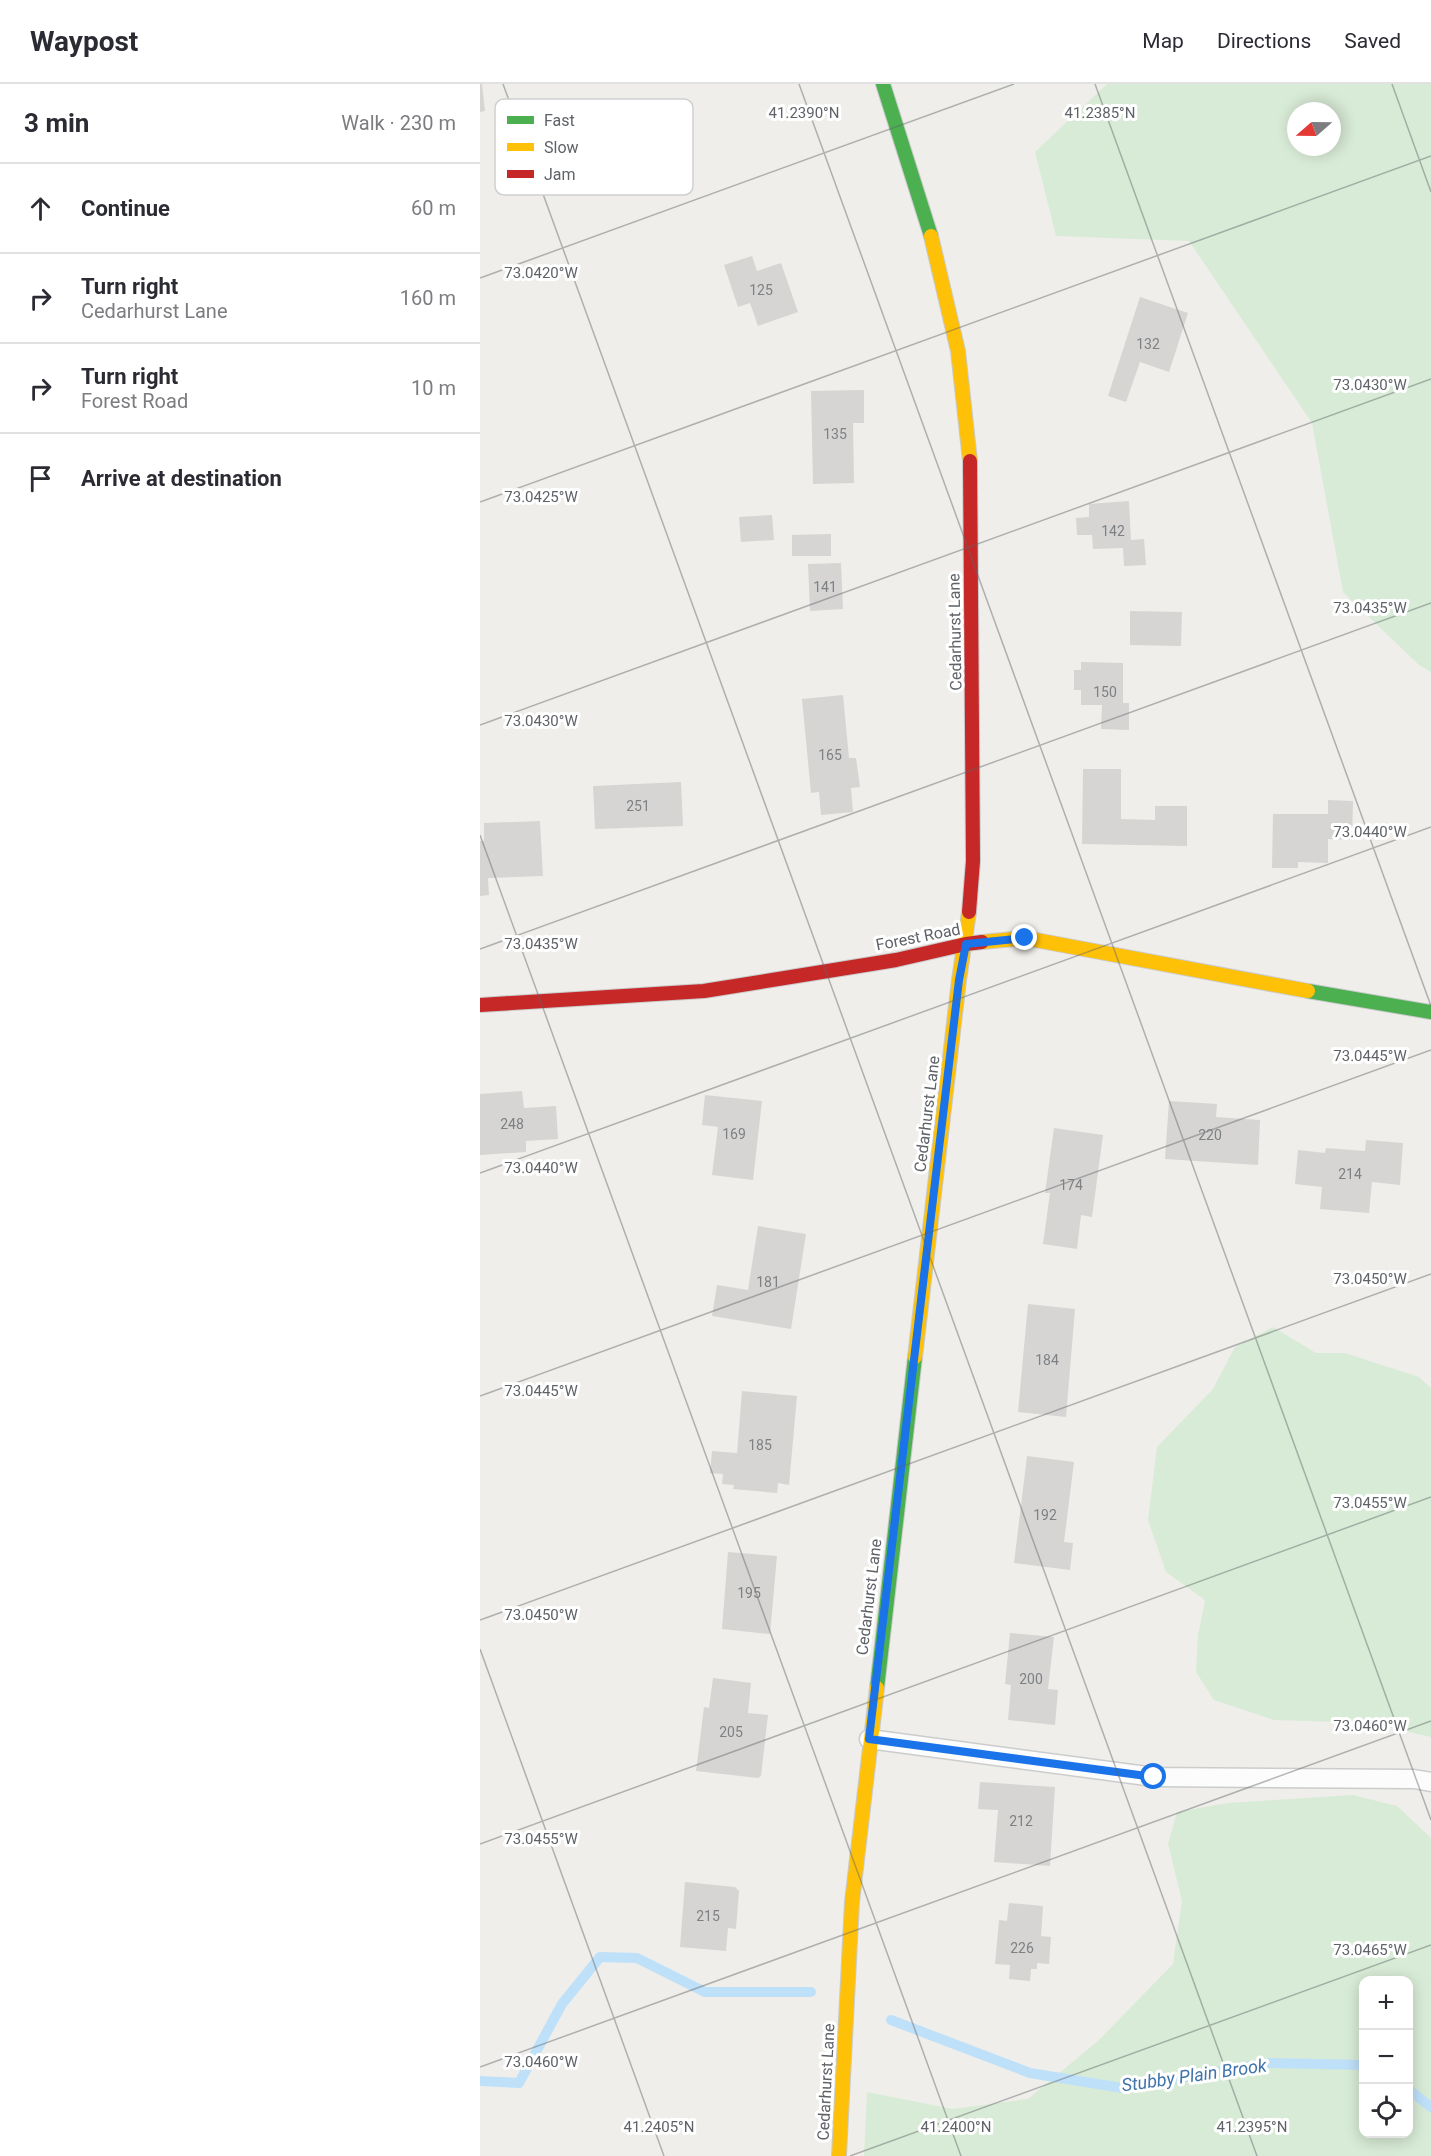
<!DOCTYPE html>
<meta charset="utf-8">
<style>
:root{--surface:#fff;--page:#f7f7f7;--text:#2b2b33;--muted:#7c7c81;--line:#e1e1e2}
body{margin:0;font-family:Roboto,sans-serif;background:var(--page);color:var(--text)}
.controls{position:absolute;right:18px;bottom:18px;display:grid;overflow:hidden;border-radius:12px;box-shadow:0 3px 15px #0003}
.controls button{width:54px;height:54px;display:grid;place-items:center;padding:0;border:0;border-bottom:2px solid var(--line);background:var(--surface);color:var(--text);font:30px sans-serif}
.compass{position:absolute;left:807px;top:18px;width:54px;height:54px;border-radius:50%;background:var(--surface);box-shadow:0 3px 15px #0003;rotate:250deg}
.stop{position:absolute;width:18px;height:18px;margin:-14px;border:4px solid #1a73e8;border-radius:50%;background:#fff}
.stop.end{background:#1a73e8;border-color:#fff;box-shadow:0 2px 6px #0008}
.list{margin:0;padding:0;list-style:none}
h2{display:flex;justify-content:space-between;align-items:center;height:78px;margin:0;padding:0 24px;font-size:26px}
h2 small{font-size:20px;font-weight:400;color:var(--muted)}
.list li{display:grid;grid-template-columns:39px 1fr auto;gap:18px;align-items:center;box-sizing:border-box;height:90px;padding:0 24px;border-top:2px solid var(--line)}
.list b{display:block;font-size:22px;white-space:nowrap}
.list p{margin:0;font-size:20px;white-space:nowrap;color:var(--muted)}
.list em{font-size:20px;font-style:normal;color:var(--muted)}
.icon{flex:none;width:33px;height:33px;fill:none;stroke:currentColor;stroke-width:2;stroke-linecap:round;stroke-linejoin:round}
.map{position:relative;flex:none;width:951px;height:2072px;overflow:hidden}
header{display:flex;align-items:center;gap:36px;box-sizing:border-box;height:84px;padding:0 30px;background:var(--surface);border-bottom:2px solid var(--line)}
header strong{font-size:28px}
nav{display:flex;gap:33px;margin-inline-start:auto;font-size:21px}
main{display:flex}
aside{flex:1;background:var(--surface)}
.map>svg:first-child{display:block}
.green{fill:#d8ebd6;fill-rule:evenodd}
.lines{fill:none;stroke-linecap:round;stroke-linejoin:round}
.stream{stroke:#bfe0f9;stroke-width:10}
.building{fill:#d6d5d3}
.lane-casing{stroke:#cbcccc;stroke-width:21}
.fast-casing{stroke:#cacacb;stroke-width:16}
.slow-casing{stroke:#cacacb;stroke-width:16}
.jam-casing{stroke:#cacacb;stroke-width:16}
.lane{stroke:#fdfcfc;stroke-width:18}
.fast{stroke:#4caf50;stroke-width:14}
.slow{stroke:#ffc107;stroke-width:14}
.jam{stroke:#c62828;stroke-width:14}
.route{stroke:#1a73e8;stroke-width:8}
.ticks{fill:none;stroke:#5f6368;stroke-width:1.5;stroke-opacity:0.45}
.labels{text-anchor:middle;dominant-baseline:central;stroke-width:6;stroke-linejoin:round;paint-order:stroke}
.number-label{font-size:14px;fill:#7e8184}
.street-label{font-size:16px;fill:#5f6368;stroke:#fff}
.water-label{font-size:18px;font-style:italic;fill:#4174aa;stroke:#fff}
.key{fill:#fff;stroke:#cfd0d2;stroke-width:1.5}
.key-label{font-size:16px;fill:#5f6368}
.ticks-label{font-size:15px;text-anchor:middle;fill:#5f6368;stroke:#fff;stroke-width:6;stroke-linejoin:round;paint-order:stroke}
</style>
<header>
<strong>Waypost</strong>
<nav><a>Map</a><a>Directions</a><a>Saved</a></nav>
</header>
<main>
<aside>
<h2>3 min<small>Walk · 230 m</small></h2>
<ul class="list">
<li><svg class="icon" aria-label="ahead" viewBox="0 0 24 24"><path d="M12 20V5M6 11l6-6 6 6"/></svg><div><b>Continue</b></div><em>60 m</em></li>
<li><svg class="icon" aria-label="right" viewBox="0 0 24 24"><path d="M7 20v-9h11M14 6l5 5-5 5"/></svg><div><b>Turn right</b><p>Cedarhurst Lane</p></div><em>160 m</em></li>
<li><svg class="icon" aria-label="right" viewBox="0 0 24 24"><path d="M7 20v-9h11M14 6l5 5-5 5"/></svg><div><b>Turn right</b><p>Forest Road</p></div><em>10 m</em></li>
<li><svg class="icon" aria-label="arrive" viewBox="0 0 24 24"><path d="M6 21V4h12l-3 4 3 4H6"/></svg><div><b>Arrive at destination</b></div></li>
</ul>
</aside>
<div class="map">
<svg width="951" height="2072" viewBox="0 0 951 2072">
<rect width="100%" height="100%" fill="#efeeea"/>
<g class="green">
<path d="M 627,0 L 951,0 L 951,588 L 939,581 L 863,508 L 832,339 L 709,157 L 576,152 L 555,68 ZM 816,27 L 852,27 L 852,63 L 816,63 Z"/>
<polygon points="793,1243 836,1269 865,1269 939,1293 951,1304 951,1653 890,1639 794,1636 734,1616 716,1588 718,1551 725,1516 686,1488 668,1436 677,1363 733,1305 755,1263"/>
<path d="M 873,1711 L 917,1722 L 951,1754 L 951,2072 L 384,2072 L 387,2008 L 473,2025 L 548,2015 L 618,1957 L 693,1880 L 702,1817 L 688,1760 L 697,1728 L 747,1719 ZM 928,1896 L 928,2050 L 884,2050 L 884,1896 Z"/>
</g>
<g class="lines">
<g class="stream">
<polyline points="411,1936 550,1989 642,2004 789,1979 884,1981"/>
<polyline points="0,1997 39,1999 82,1920 120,1873 157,1874 225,1908 331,1908"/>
<polyline points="928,2005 951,2023"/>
</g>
</g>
<g class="building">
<polygon points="0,0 2,0 5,27 0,28"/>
<polygon points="272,172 277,187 301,179 318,228 278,242 270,219 258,223 244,181"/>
<polygon points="660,213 708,229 689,288 660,278 646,318 628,312"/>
<polygon points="384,306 384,339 373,339 374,399 333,400 331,307"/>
<polygon points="649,417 651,456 664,455 666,481 644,482 643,464 613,465 612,451 597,451 596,434 609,433 609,420"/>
<polygon points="292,431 294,456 261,458 259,433"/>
<polygon points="351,450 351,472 312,472 312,451"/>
<polygon points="361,479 363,525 330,527 328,480"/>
<polygon points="650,527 702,528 701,562 650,561"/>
<polygon points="601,578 643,579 643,619 649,619 649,646 621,645 622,621 601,621 601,606 594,606 594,586 601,586"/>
<polygon points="363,611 369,674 376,674 380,703 371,704 373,728 341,731 339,708 331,709 322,615"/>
<polygon points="603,685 641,685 641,735 675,736 675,722 707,722 707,762 602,760"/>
<polygon points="201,698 203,742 115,745 113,702"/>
<polygon points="848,716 873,717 872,756 848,755 848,779 818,778 818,784 792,784 793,730 848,730"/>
<polygon points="60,737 63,792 8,794 9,811 0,812 0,757 4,757 4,739"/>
<polygon points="42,1007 44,1024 76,1022 78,1055 46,1057 46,1068 0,1071 0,1010"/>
<polygon points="225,1011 282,1017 273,1096 232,1091 238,1043 222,1041"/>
<polygon points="689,1017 737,1020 736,1033 780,1036 778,1081 685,1075"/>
<polygon points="574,1044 623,1051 612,1133 601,1131 597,1165 563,1160 570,1109 565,1109"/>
<polygon points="886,1056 923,1059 920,1101 892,1098 889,1129 840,1125 842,1103 815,1100 818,1066 845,1069 846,1064 885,1067"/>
<polygon points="278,1142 326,1150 311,1245 232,1232 237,1201 268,1206"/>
<polygon points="548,1220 595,1225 586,1333 538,1328"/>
<polygon points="262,1307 317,1312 309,1401 298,1399 297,1409 253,1405 254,1401 242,1400 243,1390 230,1389 232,1367 257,1369"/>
<polygon points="547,1372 594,1378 584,1458 593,1459 590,1486 534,1479"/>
<polygon points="248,1468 297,1472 290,1550 242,1545"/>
<polygon points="530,1549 574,1553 568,1605 578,1606 575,1641 528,1636 531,1601 525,1600"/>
<polygon points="233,1594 271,1599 268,1629 288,1631 281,1692 278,1694 216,1687 224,1623 229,1624"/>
<polygon points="500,1698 575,1703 570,1782 514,1778 518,1726 498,1725"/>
<polygon points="205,1798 255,1803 259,1807 256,1845 248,1844 246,1867 200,1863"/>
<polygon points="529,1819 563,1822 561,1852 571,1853 569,1880 557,1879 557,1885 551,1885 550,1897 529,1895 530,1881 515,1880 519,1836 527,1837"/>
</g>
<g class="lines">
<defs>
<polyline id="lane" points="389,1655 674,1693 934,1695 951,1698"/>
<g id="fast">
<polyline points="403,0 451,152"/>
<polyline points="828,907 951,928"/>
<polyline points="397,1604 435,1273"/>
</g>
<g id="slow">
<polyline points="451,152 478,267 490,377"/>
<polyline points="502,858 545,854 828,907"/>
<polyline points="435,1273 479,896 489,828"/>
<polyline points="359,2072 372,1818 397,1604"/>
</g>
<g id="jam">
<polyline points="489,828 493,777 490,377"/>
<polyline points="0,921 224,907 416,876 486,860 502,858"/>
</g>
</defs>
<use href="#lane" class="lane-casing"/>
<use href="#fast" class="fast-casing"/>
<use href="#slow" class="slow-casing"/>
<use href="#jam" class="jam-casing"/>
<use href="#lane" class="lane"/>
<use href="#fast" class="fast"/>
<use href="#slow" class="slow"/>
<use href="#jam" class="jam"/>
</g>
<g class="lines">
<polyline class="route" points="545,854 486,860 479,896 389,1655 674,1693"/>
</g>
<path class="ticks" d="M 23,0 L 777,2072M 319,0 L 951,1736M 615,0 L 951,922M 912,0 L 951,108M 0,194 L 534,0M 0,418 L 951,72M 0,641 L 951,295M 0,751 L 481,2072M 0,865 L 951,519M 0,1089 L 951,743M 0,1312 L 951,966M 0,1536 L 951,1190M 0,1565 L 184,2072M 0,1760 L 951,1413M 0,1983 L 951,1637M 370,2072 L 951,1861"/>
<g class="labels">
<g class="number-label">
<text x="281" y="206">125</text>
<text x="668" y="260">132</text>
<text x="355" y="350">135</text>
<text x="633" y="447">142</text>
<text x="345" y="503">141</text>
<text x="625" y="608">150</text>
<text x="350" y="671">165</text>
<text x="158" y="722">251</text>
<text x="32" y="1040">248</text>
<text x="254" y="1050">169</text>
<text x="730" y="1051">220</text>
<text x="870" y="1090">214</text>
<text x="591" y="1101">174</text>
<text x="288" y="1198">181</text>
<text x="567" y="1276">184</text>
<text x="280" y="1361">185</text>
<text x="565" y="1431">192</text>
<text x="269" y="1509">195</text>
<text x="551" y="1595">200</text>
<text x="251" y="1648">205</text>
<text x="541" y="1737">212</text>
<text x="228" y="1832">215</text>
<text x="542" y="1864">226</text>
</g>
<g class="street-label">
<text transform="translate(475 548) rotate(-91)">Cedarhurst Lane</text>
<text transform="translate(438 853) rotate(-11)">Forest Road</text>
<text transform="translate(447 1030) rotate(-83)">Cedarhurst Lane</text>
<text transform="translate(389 1513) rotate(-83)">Cedarhurst Lane</text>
<text transform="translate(346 1998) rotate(-87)">Cedarhurst Lane</text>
</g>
<g class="water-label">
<text transform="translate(714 1991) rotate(-8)">Stubby Plain Brook</text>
</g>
</g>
<rect x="15" y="15" width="198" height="96" rx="9" class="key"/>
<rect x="27" y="32" width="27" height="8" fill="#4caf50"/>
<rect x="27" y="59" width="27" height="8" fill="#ffc107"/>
<rect x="27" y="86" width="27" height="8" fill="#c62828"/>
<g class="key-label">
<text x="64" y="42">Fast</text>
<text x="64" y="69">Slow</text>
<text x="64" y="96">Jam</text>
</g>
<g class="ticks-label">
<text x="324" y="34">41.2390°N</text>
<text x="620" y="34">41.2385°N</text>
<text x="61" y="194">73.0420°W</text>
<text x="890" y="306">73.0430°W</text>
<text x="61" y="418">73.0425°W</text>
<text x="890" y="529">73.0435°W</text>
<text x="61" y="642">73.0430°W</text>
<text x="890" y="753">73.0440°W</text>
<text x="61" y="865">73.0435°W</text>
<text x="890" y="977">73.0445°W</text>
<text x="61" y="1089">73.0440°W</text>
<text x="890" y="1200">73.0450°W</text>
<text x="61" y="1312">73.0445°W</text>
<text x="890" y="1424">73.0455°W</text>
<text x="61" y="1536">73.0450°W</text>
<text x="890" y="1647">73.0460°W</text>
<text x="61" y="1760">73.0455°W</text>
<text x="890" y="1871">73.0465°W</text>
<text x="61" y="1983">73.0460°W</text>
<text x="179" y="2048">41.2405°N</text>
<text x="476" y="2048">41.2400°N</text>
<text x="772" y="2048">41.2395°N</text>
</g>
</svg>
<div class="controls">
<button>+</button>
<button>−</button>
<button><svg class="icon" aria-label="locate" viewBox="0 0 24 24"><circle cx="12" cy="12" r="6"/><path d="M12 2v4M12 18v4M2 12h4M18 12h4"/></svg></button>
</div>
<svg class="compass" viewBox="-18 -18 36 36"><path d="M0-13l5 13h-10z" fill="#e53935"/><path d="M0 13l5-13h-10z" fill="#7c7c81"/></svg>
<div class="stop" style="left:674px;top:1693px"></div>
<div class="stop end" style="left:545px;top:854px"></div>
</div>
</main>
